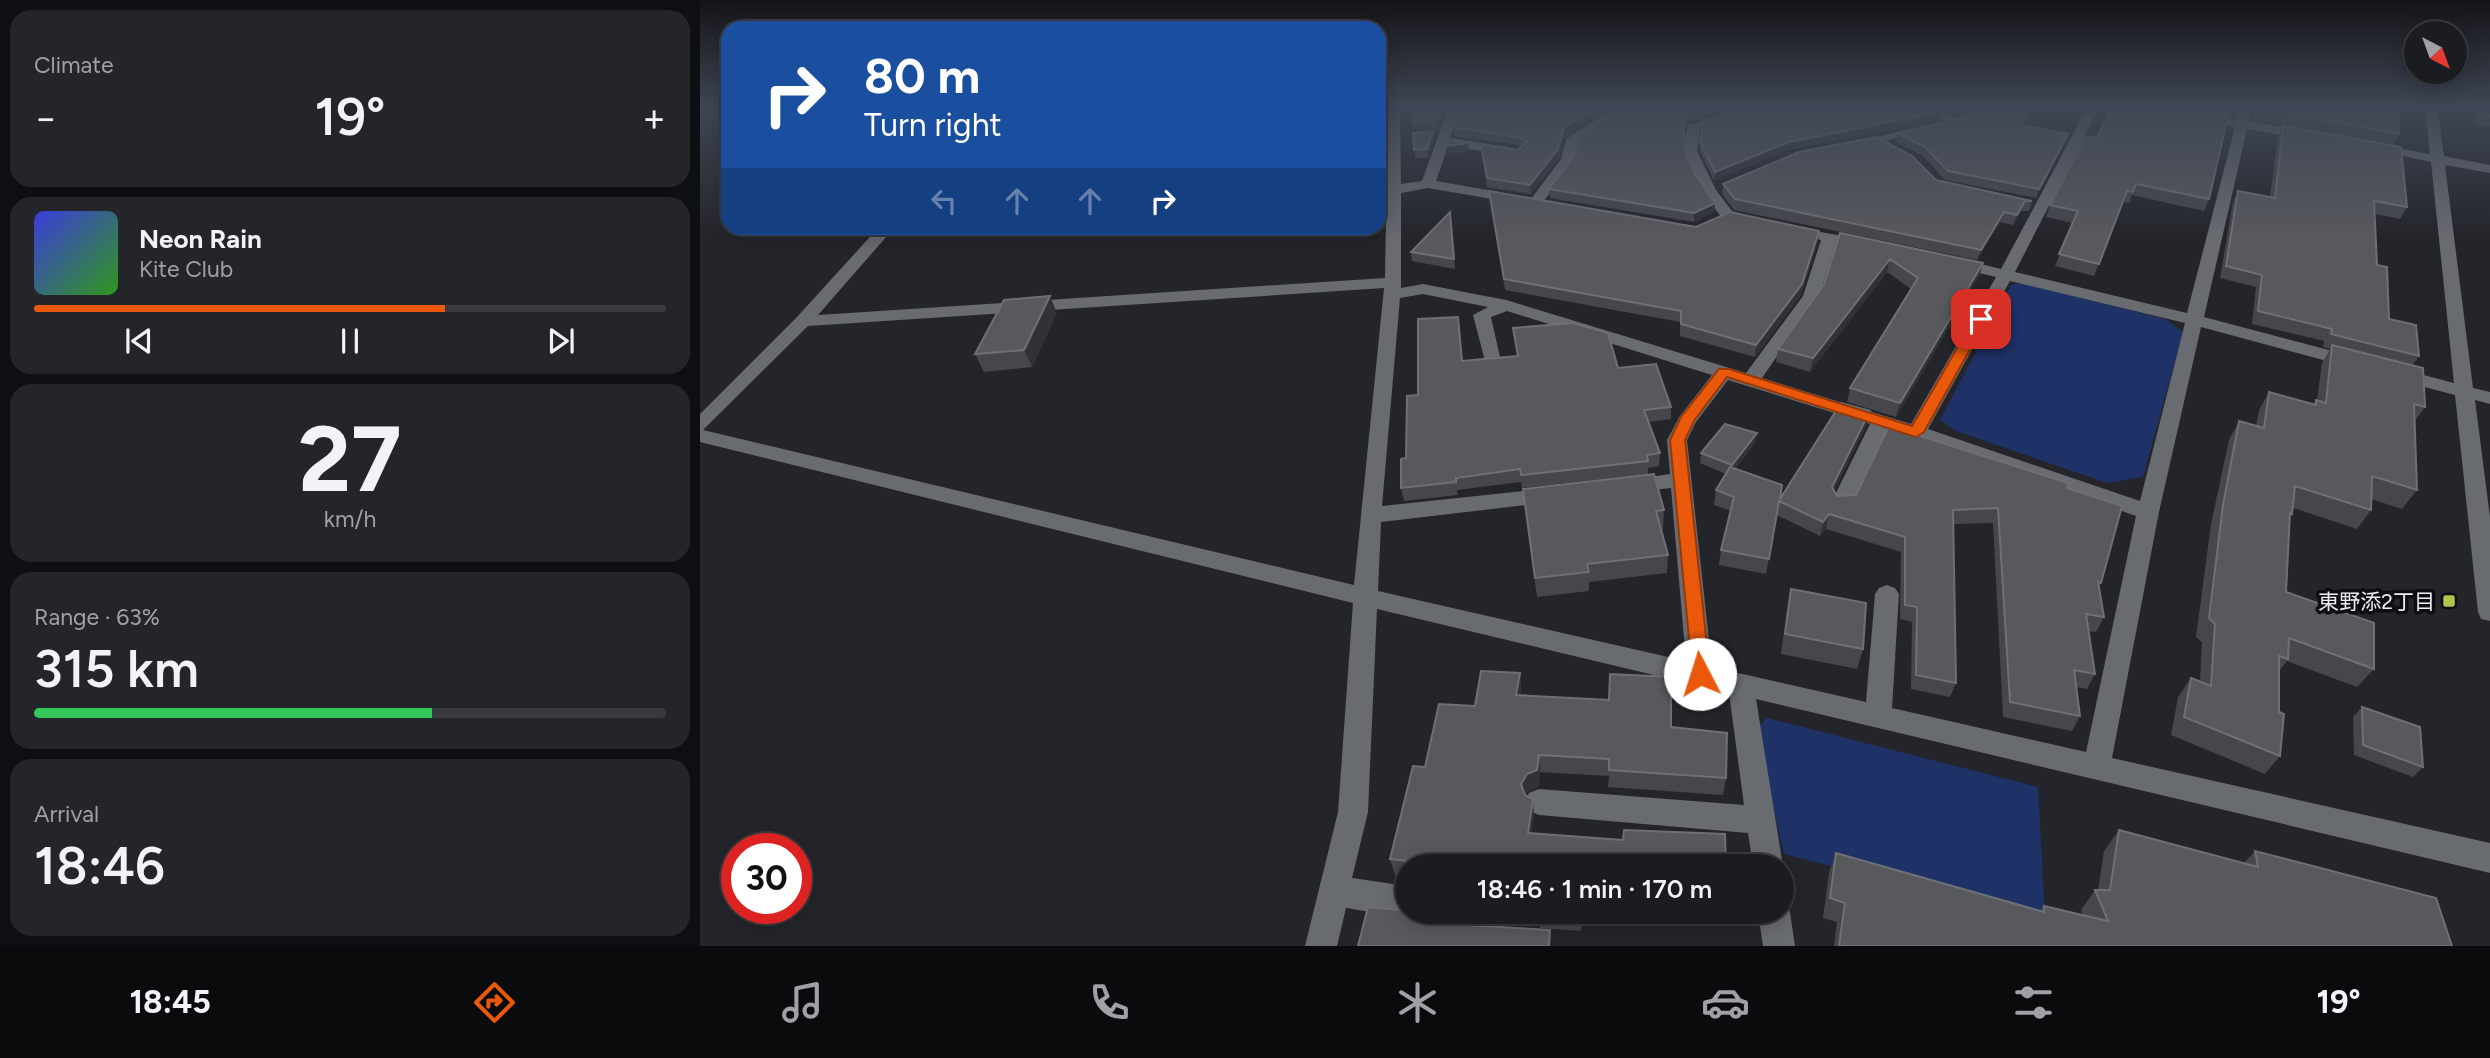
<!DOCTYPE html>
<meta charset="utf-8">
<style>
body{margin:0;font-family:Figtree,"Noto Sans JP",sans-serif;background:#232529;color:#f1f3f6;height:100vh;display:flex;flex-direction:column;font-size:26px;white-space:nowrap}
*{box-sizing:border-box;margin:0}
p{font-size:23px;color:#9fa1a5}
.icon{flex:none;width:38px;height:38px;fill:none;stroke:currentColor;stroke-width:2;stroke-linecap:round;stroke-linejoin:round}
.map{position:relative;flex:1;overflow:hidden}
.side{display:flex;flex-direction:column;gap:10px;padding:10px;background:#0e0f12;width:700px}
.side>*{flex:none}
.top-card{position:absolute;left:21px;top:21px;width:665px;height:214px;border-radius:21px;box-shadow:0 4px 18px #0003,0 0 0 2px #383a3e;background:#1a4fa0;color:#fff;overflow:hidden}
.needle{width:46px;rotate:139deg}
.buttons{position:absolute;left:1704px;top:21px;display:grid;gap:14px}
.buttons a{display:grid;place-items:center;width:63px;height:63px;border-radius:50%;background:#1a1c20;box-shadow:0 4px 18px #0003,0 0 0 2px #383a3e;font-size:35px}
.speed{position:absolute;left:21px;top:833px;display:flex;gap:14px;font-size:35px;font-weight:700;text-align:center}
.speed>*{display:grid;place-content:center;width:91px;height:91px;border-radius:50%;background:#1a1c20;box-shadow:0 4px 18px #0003,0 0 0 2px #383a3e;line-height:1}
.speed .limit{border:10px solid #d22;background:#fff;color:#111}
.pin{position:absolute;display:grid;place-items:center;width:60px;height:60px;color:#fff;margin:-30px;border-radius:14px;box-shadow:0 4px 10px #0006}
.me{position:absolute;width:77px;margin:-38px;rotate:355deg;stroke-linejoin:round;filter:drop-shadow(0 0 5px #0008)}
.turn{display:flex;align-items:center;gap:24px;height:147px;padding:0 28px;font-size:32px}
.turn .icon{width:91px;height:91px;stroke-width:2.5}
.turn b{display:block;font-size:49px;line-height:60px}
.lanes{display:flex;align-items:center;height:66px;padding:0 28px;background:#0003;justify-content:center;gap:35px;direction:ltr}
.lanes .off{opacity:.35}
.big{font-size:52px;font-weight:600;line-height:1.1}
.side .widget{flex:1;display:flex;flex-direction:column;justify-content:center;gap:10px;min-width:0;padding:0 24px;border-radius:21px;background:#232529}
.side .dial{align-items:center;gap:0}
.dial b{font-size:91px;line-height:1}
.song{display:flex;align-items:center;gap:21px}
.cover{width:84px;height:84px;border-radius:10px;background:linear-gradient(135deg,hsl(240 70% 55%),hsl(110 70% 35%))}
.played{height:7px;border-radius:4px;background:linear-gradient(90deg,#ea580c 65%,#383a3e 65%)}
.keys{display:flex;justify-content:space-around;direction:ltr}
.heat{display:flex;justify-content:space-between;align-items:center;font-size:38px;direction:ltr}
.charge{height:10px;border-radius:5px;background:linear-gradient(90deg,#34c759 63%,#383a3e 0)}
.trip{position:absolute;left:695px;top:854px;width:399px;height:70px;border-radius:35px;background:#1a1c20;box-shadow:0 4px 18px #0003,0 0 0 2px #383a3e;font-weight:600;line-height:70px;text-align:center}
.tab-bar{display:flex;height:112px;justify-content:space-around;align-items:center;background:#0a0b0d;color:#9fa1a5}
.tab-bar .icon{width:49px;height:49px}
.tab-bar .on{color:#ea580c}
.tab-bar b{font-size:32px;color:#f1f3f6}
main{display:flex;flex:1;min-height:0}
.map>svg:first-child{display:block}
</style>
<main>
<section class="side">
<div class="widget"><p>Climate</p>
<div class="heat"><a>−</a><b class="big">19°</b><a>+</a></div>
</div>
<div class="widget">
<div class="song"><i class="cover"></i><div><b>Neon Rain</b><p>Kite Club</p></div></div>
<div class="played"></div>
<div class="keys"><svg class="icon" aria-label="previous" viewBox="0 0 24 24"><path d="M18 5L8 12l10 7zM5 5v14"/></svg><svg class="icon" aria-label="pause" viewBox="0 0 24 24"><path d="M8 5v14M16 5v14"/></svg><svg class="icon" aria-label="next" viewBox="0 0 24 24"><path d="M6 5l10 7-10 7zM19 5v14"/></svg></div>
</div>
<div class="widget dial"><b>27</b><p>km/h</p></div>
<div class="widget"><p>Range · 63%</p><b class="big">315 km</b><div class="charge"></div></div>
<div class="widget"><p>Arrival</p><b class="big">18:46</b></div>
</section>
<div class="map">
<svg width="1790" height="946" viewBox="0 0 1790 946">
<rect width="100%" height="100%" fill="#23252a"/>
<!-- green -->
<path fill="#1f3267" d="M1324,283l141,36 18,13 -40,145 -36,6 -151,-52 -16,-11 71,-135z
M1067,718l271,69 7,133 -261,-66 -29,-124z"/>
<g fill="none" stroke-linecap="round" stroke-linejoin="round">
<!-- minor -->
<path fill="#686b70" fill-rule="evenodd" d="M688,106h12l1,78 21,-3 27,-75h12l-11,32 59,9 7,4 -7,4 -61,-9 -12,35 80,14 7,4 -7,4 -88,-15 -27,5v95l22,-4 83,16 240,73 57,-77 18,-56 -34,-8v-6l84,15v6l-35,-4 -17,53 -57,82 149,46 85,-147 -46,-11 -2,-3 8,-5 45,11 87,-163h12l-85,166 172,41 48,-186 -9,-2v-6h10l4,-13h12l-3,15 65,12v6l-5,1 -62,-11 -43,188 155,41 3,4 -9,6 -152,-41 -42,185 -47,246 378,85v30l-734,-174 27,167 -1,4v-4h-29l-5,-33 -209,-18 -10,-4 -4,-9 4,-9 10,-4 205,16 -15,-112 -352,-84 -9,203 -16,66 55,8v26h12l-12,6 -61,-10 -9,38h-32l33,-134 15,-209 -653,-161v-28l97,-97 81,-89h16l-76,87 567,-37zM1310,281l175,42 -45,178 -212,-72zM684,288l-30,297 -651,-155 105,-104zM723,294l65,13 -15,8 12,46h12l3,-4 -9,-40 16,-6 205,64 -32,41 -13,24 3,34 -49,7 -3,5 3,5 8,2 42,-5 15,173 -308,-70 3,-69 171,-20 8,-2 3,-5 -3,-5 -8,-2 -170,18 18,-208zM1028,380l142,44 -39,79 3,5h16l37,-78 249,86 -50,236 -194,-44 7,-114 -4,-6 -8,-3 -8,3 -4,6 -9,108 -154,-35 -25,-227 9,-18z
M1063,106h22l-85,21 -3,24 19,39 16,21 28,9 -7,4 -31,-6 -20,-27 -19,-40 5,-26z
M1208,106h18l42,16 -116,26 -7,-4 102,-23z
M1725,106h12l7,50 46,9v8l-45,-8 28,223 17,4v12l-15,-4 15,117v104l-9,-2 -3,-7 -23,-217 -65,-17 -2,-4 9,-6 57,15 -23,-221 -63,-14 7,-4 55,10z
M903,115l10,3 -36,26 -2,15 -35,47h-10l-2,-3 33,-44 5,-20z
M1082,899l8,13 5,34h-32l-5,-34h24z
M740,912c22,-1 47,-7 56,16l-5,11 -11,5 -35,-21z"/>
</g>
<!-- wall -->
<path fill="#45474b" d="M747,106l-9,22 -25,1 -1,-8z
M760,106h292l-65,15 -3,10 1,20 10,23 20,29 -1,9 -20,10 -144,-24 -1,-9 64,-74v-2l-10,-1 -38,25 -6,21 -28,36 -44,-7 -6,-42 36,5 4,-3 -3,-2 -64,-9 -1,-9z
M1233,106h102l-12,19 45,9 -3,9 -29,55 -91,-18 -22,-24 -27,-14 2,-9 65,-15z
M1412,106h127l-4,10 -45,-8 19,91 -5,12 -72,-16 -3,8 -7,-1 -28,74 -39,-10 18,-43 -27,-6 4,-12 47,-67z
M1554,106h143l2,28 -6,11 -141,-26z
M1773,106h17v21l-11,-1z
M1238,120l-151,30 -73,31 -14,-30 3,-30z
M1583,126l124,81 -7,12 -25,-5 2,51 12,54 30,37 -6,9 12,42 -11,15 3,68 -15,19 -31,-10v11l-14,19 -64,-21 -1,6 -2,4 -4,74 88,77 -17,18 -70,-26 -8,10 1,85 -15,18 -94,-39 7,-38 13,-19 9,4 2,-40 -6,-5 15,-113 18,-84 10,-19 17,5 3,-16 10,-18 44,12 4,-4 5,-37 8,-14 -7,-2 1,-6 -72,-17 4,-37 -36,-9 13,-76 5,-11 32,6 8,-61z
M733,131l1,9 -6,18h-13l-2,-25z
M1236,180l96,21 -3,10h-8l-8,14 -13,-3 -23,38 -243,-50 -12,-16 1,-10z
M789,191l207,36 122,15 -17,53 -46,62 -75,-21v-14l-175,-32z
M750,212l5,57 -43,-8 -1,-9z
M1140,233l143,30 -4,13 -83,141 -49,-15 3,-14 61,-99 -24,-17 -77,100 -34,-10 2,-13 46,-65z
M357,313l-25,54 -48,5 -9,-18z
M813,328l105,40 53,39v12l-22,3 11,31 -1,13 -11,2v6l-126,14 -1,-6 -64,8 1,5 -54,6 -3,-13 5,-30 12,-63 44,-34 55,-5z
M1170,411l-4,15 -32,65 3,5 230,-8 34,95 -2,5 5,29 -8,15 -8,-1 7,43 -8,15 -11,-2 4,29 -8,15 -69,-14 -10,-194 -40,1 3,159 -6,14 -39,-8 1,-67 -12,-3 1,-67 -75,-23 -6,7 -43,-21 -11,59 -47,-9 2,-15 10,-39 -17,-6 2,-15 10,-16 -26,-11 1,-10 54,-10 -20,26 45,30z
M823,489l141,21 -1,19h-2l7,26 -1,18 -78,9v9l-52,6 -12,-90z
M1091,589l72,60 -6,20 -76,-15 6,-44z
M820,673l1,17 -1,5 151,32 55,51 -3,17 -115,-8 1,-11 -69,-4 -2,15 -10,4 -3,4 9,21 -3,17 195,33h-319v11l-12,-2 -5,-16 35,-92 50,-61z
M1662,707l61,60 -10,10 -59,-22 -1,-38z
M1419,830l125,33 11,-12 197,95h-618l3,-24 -14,-4 6,-45 7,-20 204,58 4,-5 39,9 -2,-5 14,-20h3l6,-39z
M838,912h125l-1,13 -80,-7 -1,13 -41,-3z
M975,912h49l-1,4z"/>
<!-- shaded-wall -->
<path fill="#303237" d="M742,106h5l-9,22 -1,-9z
M900,106h3v6l-38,25 -6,21 -28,36 -1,-9 34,-57z
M1017,106h35l-65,15 -3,13v-8l4,-13z
M1332,106h3l-17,27 3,-8z
M1240,112l-2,8 -151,30 -73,31 1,-9 74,-30z
M733,131l1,9 -6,18 -1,-9z
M1368,134l-3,9 -29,55 3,-9z
M768,143l1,9 -21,2 -1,-8z
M1325,201l-4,10 -8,14 4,-10z
M1015,203l-1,9 -20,10v-9z
M1304,212l-4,10 -23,38 4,-10z
M1119,231l-1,11 -17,53 -46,62 1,-12z
M1190,259l-3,13 -77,100 3,-14z
M1283,263l-4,13 -83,141 4,-14z
M350,296l7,17 -25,54 -8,-17z
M1170,411l-4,15 -37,76 3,-15z
M1057,433l-2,10 -25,32 2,-10z
M1129,514l-3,15 -6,7 3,-14z
M820,673l1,17 -3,23 -2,-18z
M839,755l1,17 -2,15 -10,4 -5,10 -2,-17z
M833,799l1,17 -5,34 -1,-17z
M881,912h1v6l-1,13z
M732,913l4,19 -7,-9z"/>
<!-- building -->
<path fill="#57595d" stroke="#6e7074" stroke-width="2" d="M715,106h27l-5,13 -25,2z
M760,106h140l-36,22 -6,21 -28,36 -43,-7 -6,-33 36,5 10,-8 -9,-5 -65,-10z
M913,106h104l-29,7 -4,13 1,25 10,23 20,29 -21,10 -145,-24 28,-37 2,-15 34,-22z
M1057,106h167l16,6 -151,30 -74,30 -15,-30 3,-21z
M1256,106h76l-11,19 47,9 -29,55 -91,-18 -23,-24 -27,-14 73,-17 2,-3z
M1412,106h69l47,10 -19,83 -73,-15 -3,8 -6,-1 -28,73 -40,-10 19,-43 -28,-6 36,-69 11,2z
M1557,106h140l2,28 -142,-26z
M1781,106h9v11l-6,-1z
M1583,126l118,21 6,60 -33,-6 3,64 10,2 2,52 27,6 3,31 -88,-22 1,-5 -74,-18 4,-36 -36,-9 12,-75 37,7z
M733,131l-6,18 -13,1 -1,-17z
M1176,137l36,19 24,24 96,21h-7l-8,14 -13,-3 -23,38 -246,-51 -12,-15 76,-32z
M749,140l19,3 -21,3z
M789,191l207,36 34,-15 89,19 -17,53 -46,61 -75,-21v-13l-177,-32z
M750,212l4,47 -43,-7z
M1140,233l143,30 -83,140 -50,-15 68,-110 -28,-19 -77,99 -35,-9 46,-65z
M350,296l-26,54 -49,4 29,-54z
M758,317l4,44 56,-5 -5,-28 60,-5 35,10 10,35 38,-4 15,43 -27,3 16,43 -13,2 1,6 -127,14 -1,-6 -64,9v4l-55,6v-29l5,-1 1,-62 11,-1v-76z
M1632,345l91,23 2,39 -11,-3 3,86 -45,-14 -1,34 -76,-24 -3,28 -2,-1 -4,79 88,31v46l-85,-31 -1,21 -9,-3v56l5,2 -4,42 -96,-39 7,-39 20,8 4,-62 -6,-6 14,-113 16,-84 25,7 5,-36 47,13v-5l10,3z
M1141,403l29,8 -38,76 5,9 19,-1 33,-69 179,57 -1,5 55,18 -21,77 -3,-1 6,35 -18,-3 9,60 -21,-4 6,46 -70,-14 -12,-194 -45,2 3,173 -40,-8 1,-68 -12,-2v-68l-76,-23 -6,8 -44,-21 -10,58 -48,-9 13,-53 -18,-7 14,-23 52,18 -2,14z
M1025,424l32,9 -25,32 -31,-12z
M954,474l10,36 -8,1 12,44 -81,9 2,8 -54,6 -12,-89z
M1091,589l75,14 -3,46 -78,-15z
M781,671l39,2 -4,22 93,5 1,-26 61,3v50l56,6 -1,45 -117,-8v-11l-70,-4 -2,15 -10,4 -6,10 4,11 8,4 -5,34 95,7 1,-10 101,4 1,32h-268l-68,-7 23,-93 12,1 14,-63 36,2z
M1662,707l58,20 3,40 -60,-22z
M1419,830l139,37 -3,-16 181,47 16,48h-613l6,-43 -15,-5 6,-45 208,59v-6l64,15 -13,-31h15z
M668,907l64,6 -3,10 121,7 -1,16h-191z
M838,912h43v4z"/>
<!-- sky -->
<linearGradient id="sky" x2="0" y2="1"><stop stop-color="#131417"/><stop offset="0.45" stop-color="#3f4655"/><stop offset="1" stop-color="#3f4655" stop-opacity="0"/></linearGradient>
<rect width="1790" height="238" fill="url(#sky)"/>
<!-- route -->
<path fill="#ea580c" stroke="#983908" stroke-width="2" d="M1281,315l6,4 -63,113 -8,5 -189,-60 -33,44 -9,19 25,234 -3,6h-14l-23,-240 11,-23 38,-48h10l183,57 62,-107z"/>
<!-- markers -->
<rect fill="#b2c34b" stroke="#0e0e11" stroke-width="2.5" x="1742" y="594" width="14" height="14" rx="3.5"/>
<g text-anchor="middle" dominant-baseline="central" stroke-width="7" stroke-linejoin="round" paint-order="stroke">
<!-- poi labels -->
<g font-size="21" fill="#eceef1" stroke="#0e0e11" text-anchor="end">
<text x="1735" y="601">東野添2丁目</text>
</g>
</g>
</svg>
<div class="buttons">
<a><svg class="needle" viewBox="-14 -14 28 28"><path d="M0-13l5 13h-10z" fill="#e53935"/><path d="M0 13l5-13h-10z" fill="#9fa1a5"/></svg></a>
</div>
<div class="speed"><div class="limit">30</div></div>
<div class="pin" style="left:1281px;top:319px;background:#d93025"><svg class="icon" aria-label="arrive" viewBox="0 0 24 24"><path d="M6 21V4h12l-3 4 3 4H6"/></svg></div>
<svg class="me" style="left:1000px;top:674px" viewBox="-20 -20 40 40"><circle r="19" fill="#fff"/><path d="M0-13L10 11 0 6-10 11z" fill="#ea580c"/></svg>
<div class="trip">18:46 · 1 min · 170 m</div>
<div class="top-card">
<div class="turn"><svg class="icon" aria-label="right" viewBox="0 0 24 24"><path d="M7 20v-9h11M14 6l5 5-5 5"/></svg><div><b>80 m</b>Turn right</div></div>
<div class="lanes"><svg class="icon off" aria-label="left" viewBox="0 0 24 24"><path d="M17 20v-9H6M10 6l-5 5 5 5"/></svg><svg class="icon off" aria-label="ahead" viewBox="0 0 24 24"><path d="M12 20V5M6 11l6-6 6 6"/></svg><svg class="icon off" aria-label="ahead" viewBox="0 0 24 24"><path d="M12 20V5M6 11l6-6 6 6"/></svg><svg class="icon" aria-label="right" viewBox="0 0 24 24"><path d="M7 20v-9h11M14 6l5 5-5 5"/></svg></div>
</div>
</div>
</main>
<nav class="tab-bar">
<b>18:45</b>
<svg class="icon on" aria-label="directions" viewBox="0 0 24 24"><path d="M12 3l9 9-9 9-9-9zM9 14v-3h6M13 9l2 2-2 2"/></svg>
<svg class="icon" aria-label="music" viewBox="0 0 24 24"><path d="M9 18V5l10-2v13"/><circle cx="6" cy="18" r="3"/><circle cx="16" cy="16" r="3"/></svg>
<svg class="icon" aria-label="phone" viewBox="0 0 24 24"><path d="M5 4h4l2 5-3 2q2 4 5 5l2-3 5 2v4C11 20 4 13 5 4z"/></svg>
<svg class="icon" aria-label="climate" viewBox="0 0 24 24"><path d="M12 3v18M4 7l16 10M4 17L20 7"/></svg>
<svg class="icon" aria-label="car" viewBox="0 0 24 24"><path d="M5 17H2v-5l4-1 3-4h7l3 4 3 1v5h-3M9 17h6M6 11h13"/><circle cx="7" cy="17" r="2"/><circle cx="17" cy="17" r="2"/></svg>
<svg class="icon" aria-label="filters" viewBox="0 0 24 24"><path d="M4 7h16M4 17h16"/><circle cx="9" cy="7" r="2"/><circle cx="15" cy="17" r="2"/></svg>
<b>19°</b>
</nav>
